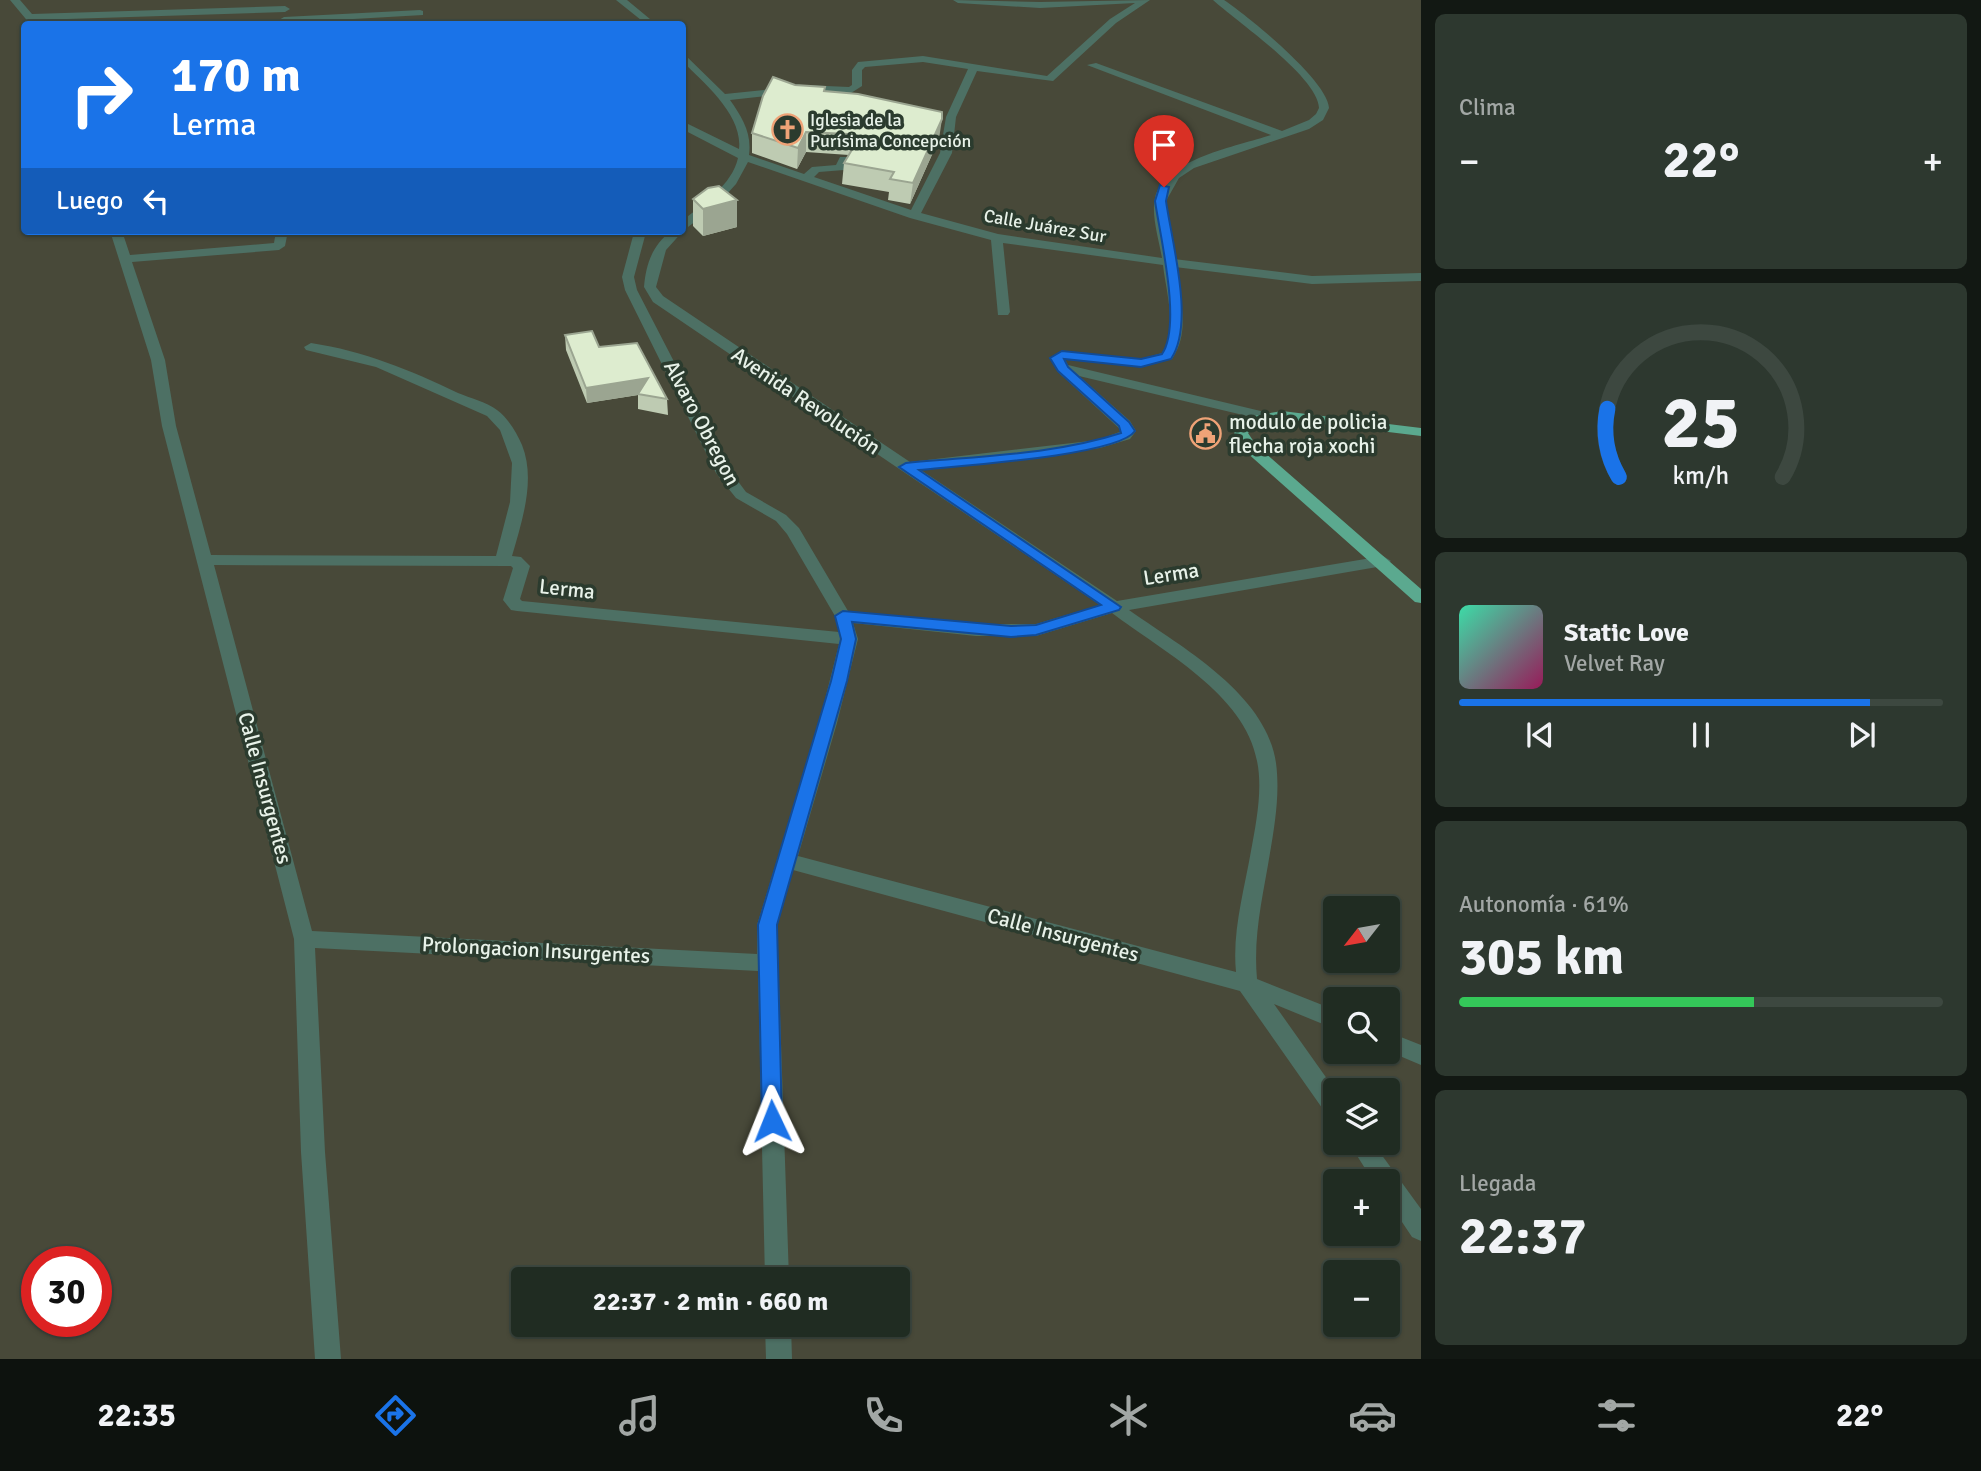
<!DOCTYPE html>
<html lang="es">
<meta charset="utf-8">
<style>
body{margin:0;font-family:Signika,sans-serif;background:#2d382f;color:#f1f3f6;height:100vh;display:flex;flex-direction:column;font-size:26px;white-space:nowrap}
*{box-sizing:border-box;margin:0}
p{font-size:23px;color:#a2a7a5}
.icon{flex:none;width:38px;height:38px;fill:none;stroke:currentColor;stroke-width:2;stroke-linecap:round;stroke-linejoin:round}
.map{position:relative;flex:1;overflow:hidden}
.side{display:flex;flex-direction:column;gap:14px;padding:14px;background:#121813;width:560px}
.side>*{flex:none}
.guide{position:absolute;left:21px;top:21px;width:665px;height:214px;border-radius:7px;box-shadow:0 2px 5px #0004,0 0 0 2px #3d4840;background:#1a73e8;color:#fff;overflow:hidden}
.needle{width:46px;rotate:239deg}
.tools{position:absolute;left:1323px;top:896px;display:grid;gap:14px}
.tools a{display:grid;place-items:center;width:77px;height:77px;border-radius:7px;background:#202c22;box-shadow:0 2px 5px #0004,0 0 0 2px #3d4840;font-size:35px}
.speed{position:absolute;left:21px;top:1246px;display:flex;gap:14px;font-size:35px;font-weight:700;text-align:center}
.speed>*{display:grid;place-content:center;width:91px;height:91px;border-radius:50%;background:#202c22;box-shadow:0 2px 5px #0004,0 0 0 2px #3d4840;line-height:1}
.speed .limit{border:10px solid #d22;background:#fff;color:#111}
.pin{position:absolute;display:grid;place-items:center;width:60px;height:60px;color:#fff;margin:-72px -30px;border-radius:50% 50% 50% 0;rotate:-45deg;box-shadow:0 0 7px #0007}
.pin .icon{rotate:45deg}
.me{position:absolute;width:77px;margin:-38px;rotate:358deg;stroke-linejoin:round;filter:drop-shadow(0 0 5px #0008)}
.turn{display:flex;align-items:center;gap:24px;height:147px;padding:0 35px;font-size:32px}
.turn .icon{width:91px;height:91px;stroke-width:2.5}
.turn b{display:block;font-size:49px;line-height:60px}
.then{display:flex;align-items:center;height:66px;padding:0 35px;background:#0003;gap:14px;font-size:26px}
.big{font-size:52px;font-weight:700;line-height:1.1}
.side .card{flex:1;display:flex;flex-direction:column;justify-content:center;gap:10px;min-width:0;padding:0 24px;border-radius:10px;background:#2d382f}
.side .dial{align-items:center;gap:0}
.dial svg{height:182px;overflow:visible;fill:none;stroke:#3d4840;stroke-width:7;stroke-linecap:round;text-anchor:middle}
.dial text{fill:#f1f3f6;stroke:none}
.song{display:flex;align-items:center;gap:21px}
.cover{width:84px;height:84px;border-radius:10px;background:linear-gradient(135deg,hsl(160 70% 55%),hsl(330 70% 35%))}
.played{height:7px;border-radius:4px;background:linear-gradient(90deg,#1a73e8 85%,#3d4840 85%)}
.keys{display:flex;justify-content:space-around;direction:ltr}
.heat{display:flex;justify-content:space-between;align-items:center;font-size:38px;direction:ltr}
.charge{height:10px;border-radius:5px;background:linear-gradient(90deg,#34c759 61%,#3d4840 0)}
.trip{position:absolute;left:511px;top:1267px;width:399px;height:70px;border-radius:7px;background:#202c22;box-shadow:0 2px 5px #0004,0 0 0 2px #3d4840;font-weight:700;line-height:70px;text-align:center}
.tab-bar{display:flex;height:112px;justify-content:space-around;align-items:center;background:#0d120e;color:#a2a7a5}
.tab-bar .icon{width:49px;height:49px}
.tab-bar .selected{color:#1a73e8}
.tab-bar b{font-size:32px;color:#f1f3f6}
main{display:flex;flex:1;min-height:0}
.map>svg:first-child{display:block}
</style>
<main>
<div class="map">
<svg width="1421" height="1359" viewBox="0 0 1421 1359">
<rect width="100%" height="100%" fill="#2b3b2e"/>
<!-- green -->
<path fill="#484939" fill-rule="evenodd" d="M0,0h1421v1359h-1421zM24,24h658v207h-658zM1335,908h53v53h-53zM1335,999h53v53h-53zM1335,1090h53v53h-53zM1335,1181h53v53h-53zM37,1262h59v59h-59zM1335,1272h53v53h-53zM523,1279h375v46h-375z"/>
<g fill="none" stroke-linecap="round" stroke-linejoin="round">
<!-- minor -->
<path fill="#4d7064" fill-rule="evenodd" d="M10,0h10l12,14 253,-8 5,3 -5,3 -249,8 3,4h-9z
M616,0h11l29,24h-10z
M953,0l87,2 110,-2 -34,23 -63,58 -76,-10 -21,46 -4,36 -31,60 77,21 164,24c-3,-18 -11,-43 -7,-60 9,-39 83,-52 116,-63l-184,-70 9,-2 186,68 27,-11 7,-6 3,-6c-1,-31 -83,-87 -106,-108h11c24,16 104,81 105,108l-6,12 -14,9 -115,39 -15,10 -13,23 8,58 138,17 109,-3v8l-109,3 -137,-17c5,31 16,64 -3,92l-31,8 -76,-8 3,6 201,48v6l-5,1 -185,-44 51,45 6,10 -6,8 -30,9 -179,22 196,131 266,-45 8,5 -8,5 -254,44c52,37 137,83 147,153 4,29 -1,61 -6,90 -7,43 -17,82 -13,126l78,31v19l-61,-25 61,86v28l-8,-3 -87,-124 -447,-121 -16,55 12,354h-24l-7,-308 -443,-23 10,204 16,207h-26l-14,-207 -7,-213 -132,-513 -11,-66 -41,-129h12l8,24 144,-12 2,-12h12l-3,15 -6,4 -147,12 33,98 11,66 35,129 285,1 14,-54 2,-39 -12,-33 -13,-14 -111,-49 -70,-17 -2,-3 7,-4c53,8 99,27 147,50 12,5 29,9 39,17 11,8 20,23 25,35 14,35 0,76 -10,111l9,1 9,9 -10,33 2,2 317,31 -4,-16 -48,-82 -11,-13 -40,-23 -20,-25 -91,-183 -3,-13 11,-41 6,-4 6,4 -11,41 3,13 94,182 15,20 40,23 13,13 49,83 128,13h60l64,-19 -447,-303 -9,-15c2,-23 8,-41 27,-56h11v-10c21,-17 50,-36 56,-63l-56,-29v-8l57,28c4,-34 -35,-66 -57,-88v-9l43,42 39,-4 16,-6 69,3 3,-2v-15l6,-8 65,-6 124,20 63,-57 25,-16 -95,5 -82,-5zM923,62l45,7 -22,48 -6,36 -29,57 -97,-33 5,-5 25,-2 6,-11 -2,-2h-8l-4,8 -24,2 -8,7 -55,-19c3,-22 -7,-38 -19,-55l36,-4 15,-6 70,3 11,-7v-16l3,-3zM748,162l162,56 81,22 7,75h10l2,-3 -7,-69 160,22c3,27 15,64 -1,88l-21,6 -79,-8 -12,7 8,14 64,59 -24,9 -188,22 -247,-166 -7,-9 10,-37 18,-20 32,-24 20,-22zM214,565l297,1 2,2 -10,32 8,10 6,1 322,33 -20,79 -62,202v29l-445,-23zM1112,613c50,38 133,81 145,148 6,28 -1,63 -6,90 -7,40 -19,81 -15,121l-438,-116 39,-133 21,-84 -5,-16 123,13h60z
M420,10l3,1v4l-139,8 -5,-3 5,-3z
M1388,1032l33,13v20l-33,-14z
M1349,1143h24l48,66v32l-9,-4 -24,-36v-20h-15z
M765,1325h26l1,34h-26z"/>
<!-- major -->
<path fill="#5ba98f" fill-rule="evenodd" d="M1282,411l139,17v8l-139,-17 -25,5 -9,9 8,12 165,144v14l-6,-1 -170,-151 -11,-18 13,-16z"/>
</g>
<!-- wall -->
<path fill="#becbb2" d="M795,85l30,2v4l114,48 -29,65 -22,-4 1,-8 -47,-8 2,-21 5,-8 -43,-3 -9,17 -45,-16v-20z
M693,199l44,1v27l-34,9 -10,-10z
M565,335l34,12 68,52 1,16 -30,-6v-14l-51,8 -21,-53z"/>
<!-- shaded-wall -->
<path fill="#9ba591" d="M942,119l-3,20 -29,65 3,-21z
M806,132v20l-9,17 1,-21z
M737,200v27l-34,9v-27z
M648,378l-10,17 -51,8 -1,-15z"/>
<!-- building -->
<path fill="#ddeccf" stroke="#9ba591" stroke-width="2" d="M773,77l22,8 30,2 -1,4 34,3 84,18v7l-29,64 -23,-4 4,-7 -50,-9 15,-25 -10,-4 -43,-2 -8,16 -46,-15 11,-37z
M719,186l18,14 -34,9 -10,-10 15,-11z
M592,331l7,16 38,-4 30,56 -29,-5 10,-16 -62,10 -21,-53z"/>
<!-- route -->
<path fill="#1a73e8" stroke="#114b97" stroke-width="2" d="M1160,185l9,2 -3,14c6,42 29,123 5,158l-30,8 -77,-8 4,8 61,55 6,9c-17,25 -179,35 -216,39l202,137 -2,3 -83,25 -25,2 -159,-15 4,17 -9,42 -70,244 5,196 -3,7 -7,3 -7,-3 -3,-7 -4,-196 73,-244 10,-42 -6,-23 8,-5 168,15 25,-1 65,-20 -202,-138 7,-4c71,-7 147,-8 215,-30l-2,-7 -61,-55 -8,-13 12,-7 79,8 21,-5c20,-29 -2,-118 -7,-153z"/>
<!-- icons -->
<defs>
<symbol id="church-ring" viewBox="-11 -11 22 22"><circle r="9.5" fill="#2b3b2e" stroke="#efa377" stroke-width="1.5"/><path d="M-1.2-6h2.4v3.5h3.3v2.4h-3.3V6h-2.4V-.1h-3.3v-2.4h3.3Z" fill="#efa377"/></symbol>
<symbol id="civic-ring" viewBox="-11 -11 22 22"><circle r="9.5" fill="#2b3b2e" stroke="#efa377" stroke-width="1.5"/><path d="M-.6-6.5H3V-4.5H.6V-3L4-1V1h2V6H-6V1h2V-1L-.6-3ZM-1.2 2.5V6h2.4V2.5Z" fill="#efa377"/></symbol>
</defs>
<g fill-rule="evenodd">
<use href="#church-ring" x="770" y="112" width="35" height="35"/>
<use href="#civic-ring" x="1188" y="416" width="35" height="35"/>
</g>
<g text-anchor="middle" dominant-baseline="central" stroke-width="7" stroke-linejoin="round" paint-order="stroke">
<!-- far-poi labels -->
<g font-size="18" fill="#e8f2e9" stroke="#2b3b2e" text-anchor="start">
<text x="810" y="120">Iglesia de la<tspan x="810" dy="21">Purísima Concepción</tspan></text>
</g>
<!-- far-street labels -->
<g font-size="18" fill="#e8f2e9" stroke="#2b3b2e">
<text transform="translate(1045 226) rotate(10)">Calle Juárez Sur</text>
</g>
<!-- street labels -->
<g font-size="21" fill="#e8f2e9" stroke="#2b3b2e">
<text transform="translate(806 401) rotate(34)">Avenida Revolución</text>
<text transform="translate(702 423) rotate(62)">Alvaro Obregon</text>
<text transform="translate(1171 574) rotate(-9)">Lerma</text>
<text transform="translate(567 589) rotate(6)">Lerma</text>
<text transform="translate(265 788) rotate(75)">Calle Insurgentes</text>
<text transform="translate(1063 935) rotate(15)">Calle Insurgentes</text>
<text transform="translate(536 950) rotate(3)">Prolongacion Insurgentes</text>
</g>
<!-- poi labels -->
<g font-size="21" fill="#e8f2e9" stroke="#2b3b2e" text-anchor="start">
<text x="1229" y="422">modulo de policia<tspan x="1229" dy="24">flecha roja xochi</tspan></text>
</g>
</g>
</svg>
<div class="tools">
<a><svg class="needle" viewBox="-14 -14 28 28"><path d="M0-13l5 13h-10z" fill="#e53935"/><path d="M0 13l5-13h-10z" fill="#a2a7a5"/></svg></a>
<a><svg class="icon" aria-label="search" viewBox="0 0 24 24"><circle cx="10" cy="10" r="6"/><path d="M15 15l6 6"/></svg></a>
<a><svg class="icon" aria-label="layers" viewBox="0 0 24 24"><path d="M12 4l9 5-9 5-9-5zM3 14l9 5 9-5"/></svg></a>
<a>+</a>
<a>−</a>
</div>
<div class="speed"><div class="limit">30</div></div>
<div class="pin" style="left:1164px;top:187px;background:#d93025"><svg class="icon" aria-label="arrive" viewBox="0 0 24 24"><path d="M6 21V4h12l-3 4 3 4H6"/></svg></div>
<svg class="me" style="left:772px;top:1121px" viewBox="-20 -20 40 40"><path d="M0-17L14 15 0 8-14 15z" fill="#1a73e8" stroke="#fff" stroke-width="4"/></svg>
<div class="trip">22:37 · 2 min · 660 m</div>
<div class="guide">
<div class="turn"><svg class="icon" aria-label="right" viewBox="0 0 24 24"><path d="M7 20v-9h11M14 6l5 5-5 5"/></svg><div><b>170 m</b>Lerma</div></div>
<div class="then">Luego<svg class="icon" aria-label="left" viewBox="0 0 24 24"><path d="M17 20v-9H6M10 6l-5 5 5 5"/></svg></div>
</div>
</div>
<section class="side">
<div class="card"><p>Clima</p>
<div class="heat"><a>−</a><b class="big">22°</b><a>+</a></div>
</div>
<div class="card dial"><svg viewBox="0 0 100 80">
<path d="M14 69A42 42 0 1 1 86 69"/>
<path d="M14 69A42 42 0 0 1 9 39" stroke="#1a73e8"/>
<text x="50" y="56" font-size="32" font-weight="700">25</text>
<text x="50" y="72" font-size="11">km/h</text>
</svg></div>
<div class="card">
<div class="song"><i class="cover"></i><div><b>Static Love</b><p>Velvet Ray</p></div></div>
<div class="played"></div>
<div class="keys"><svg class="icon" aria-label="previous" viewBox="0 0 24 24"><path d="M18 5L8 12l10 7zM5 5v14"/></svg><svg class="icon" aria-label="pause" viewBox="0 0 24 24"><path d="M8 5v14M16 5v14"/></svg><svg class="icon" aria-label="next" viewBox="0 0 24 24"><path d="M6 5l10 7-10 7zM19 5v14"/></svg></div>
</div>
<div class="card"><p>Autonomía · 61%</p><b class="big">305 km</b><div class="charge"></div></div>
<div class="card"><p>Llegada</p><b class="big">22:37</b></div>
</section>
</main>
<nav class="tab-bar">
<b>22:35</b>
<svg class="icon selected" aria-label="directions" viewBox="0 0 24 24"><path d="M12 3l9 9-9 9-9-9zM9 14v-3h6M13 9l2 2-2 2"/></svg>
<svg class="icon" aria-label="music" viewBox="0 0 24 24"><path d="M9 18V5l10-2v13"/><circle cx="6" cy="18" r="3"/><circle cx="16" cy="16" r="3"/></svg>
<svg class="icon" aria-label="phone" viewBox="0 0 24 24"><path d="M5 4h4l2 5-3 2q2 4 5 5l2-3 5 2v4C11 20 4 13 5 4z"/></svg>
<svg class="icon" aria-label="climate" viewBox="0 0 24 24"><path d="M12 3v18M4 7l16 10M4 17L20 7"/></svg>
<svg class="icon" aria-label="car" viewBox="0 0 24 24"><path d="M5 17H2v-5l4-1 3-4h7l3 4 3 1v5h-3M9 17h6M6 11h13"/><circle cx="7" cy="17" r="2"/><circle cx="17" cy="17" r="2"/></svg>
<svg class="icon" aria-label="filters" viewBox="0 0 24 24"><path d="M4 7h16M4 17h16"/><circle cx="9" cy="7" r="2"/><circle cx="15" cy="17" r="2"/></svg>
<b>22°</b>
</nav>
